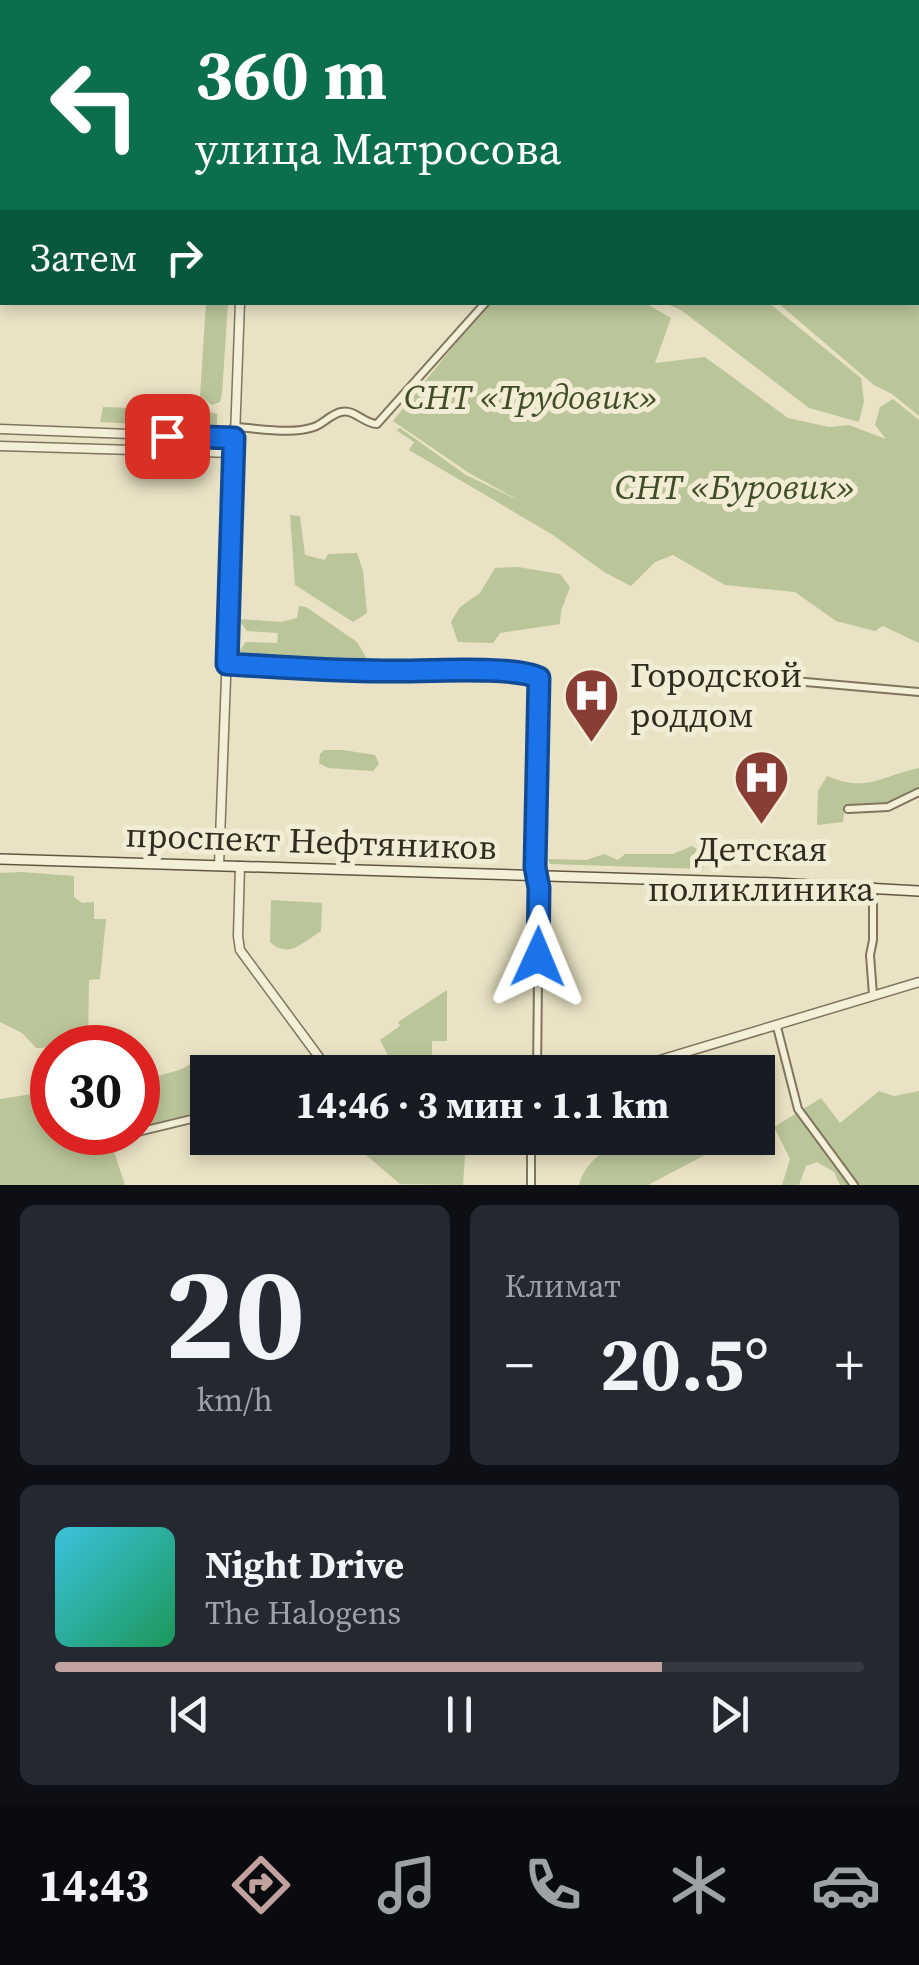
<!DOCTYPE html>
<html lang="ru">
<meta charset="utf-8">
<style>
body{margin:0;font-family:"Source Serif 4",serif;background:#242831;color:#f1f3f6;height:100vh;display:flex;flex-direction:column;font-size:38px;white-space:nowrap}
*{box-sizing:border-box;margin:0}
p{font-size:32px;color:#9ea1a6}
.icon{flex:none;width:55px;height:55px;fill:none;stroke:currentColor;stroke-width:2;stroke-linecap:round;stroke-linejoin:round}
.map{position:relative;height:1185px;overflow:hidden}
.sheet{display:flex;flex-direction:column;gap:20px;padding:20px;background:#0d0f14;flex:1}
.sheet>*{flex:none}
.banner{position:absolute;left:0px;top:0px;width:920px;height:305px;box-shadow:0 5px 15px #0003;background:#0b6e4f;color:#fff;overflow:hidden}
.speed{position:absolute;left:30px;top:1025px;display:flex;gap:20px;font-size:50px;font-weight:700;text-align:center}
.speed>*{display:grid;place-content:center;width:130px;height:130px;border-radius:50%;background:#171b24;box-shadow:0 5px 15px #0003;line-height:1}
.speed .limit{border:15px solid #d22;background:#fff;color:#111}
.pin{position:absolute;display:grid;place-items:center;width:85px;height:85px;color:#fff;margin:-42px;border-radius:20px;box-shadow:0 5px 15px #0006}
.me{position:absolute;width:110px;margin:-55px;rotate:1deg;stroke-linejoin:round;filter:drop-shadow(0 0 8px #0008)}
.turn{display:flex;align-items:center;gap:35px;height:210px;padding:0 30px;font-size:45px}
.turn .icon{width:130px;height:130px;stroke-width:2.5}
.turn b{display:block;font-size:70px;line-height:85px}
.then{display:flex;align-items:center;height:95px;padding:0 30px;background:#0003;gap:20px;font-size:38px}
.big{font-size:75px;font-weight:700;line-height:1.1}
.sheet .widget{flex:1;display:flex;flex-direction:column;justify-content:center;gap:15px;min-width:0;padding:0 35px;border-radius:15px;background:#242831}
.sheet .dial{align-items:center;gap:0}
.dial b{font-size:130px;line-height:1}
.song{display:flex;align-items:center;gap:30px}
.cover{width:120px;height:120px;border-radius:15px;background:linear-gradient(135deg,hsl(190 70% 55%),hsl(150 70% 35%))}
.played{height:10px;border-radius:5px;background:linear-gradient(90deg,#c2a29f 75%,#363941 75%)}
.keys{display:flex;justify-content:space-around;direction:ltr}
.heat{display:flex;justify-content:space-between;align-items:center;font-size:55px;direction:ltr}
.sheet .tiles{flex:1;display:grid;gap:20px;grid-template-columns:1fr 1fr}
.widget:last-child{grid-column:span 2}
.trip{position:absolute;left:190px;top:1055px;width:585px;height:100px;border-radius:0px;background:#171b24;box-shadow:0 5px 15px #0003;font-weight:700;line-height:100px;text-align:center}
.tab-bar{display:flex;height:160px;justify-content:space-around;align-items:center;background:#090b0e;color:#9ea1a6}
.tab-bar .icon{width:70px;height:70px}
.tab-bar .current{color:#c2a29f}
.tab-bar b{font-size:45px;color:#f1f3f6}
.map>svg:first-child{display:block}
</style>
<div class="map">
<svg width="919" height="1185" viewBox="0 0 919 1185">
<rect width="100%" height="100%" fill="#e9e2c4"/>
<!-- green -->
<path fill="#bbc59a" d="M918,197l1,1v218l-27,-22 -18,-9 -96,-82 140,-1z
M489,302l156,1 26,15 -16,45 50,-6 83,61 41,9 20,-2 37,14 -11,-14 5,-18 13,-8 26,21v223l-36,-17 -8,5 -39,-10 -41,-29 -70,-7 -52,-30 -18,7 -24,24 -27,-14 -51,-37 -144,-85 5,-8 -18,-12 4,-2 66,47 56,27 -53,-29 -76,-52z
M206,303h22l-6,91 -2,8 -8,3 -12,-9z
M665,303h104l92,75 3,23 -5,21 -50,-14 -128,-98z
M103,407l97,3 17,4v14l-117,-6z
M290,515l10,1 5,39 20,5 3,-6 29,-1 6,18 4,42 -14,9 -58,-37z
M518,567l42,7 10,13 -9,24 -1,13 -60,9 -7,10 -35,-1 -7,-20 9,-15 20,-14 15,-25z
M299,606l7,1 51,35 15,25 -131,-5 -5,-7 10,-13 31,1 1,-10 -31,-2 -9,-12 43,3 16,-4z
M324,750h19l32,5 4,9 -6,7 -45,-3 -9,-5 1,-9z
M919,768v19l-28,16 -46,3 -2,16 -26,3 1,-34 9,-15c40,17 54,0 92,-8z
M692,846l12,7 2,10 -4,6 -152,-5 -2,-5 39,1 17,-6 14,6 7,-6h48z
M22,872l52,4v21l8,6 12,-1v17h12l-6,60 -11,1 -1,67 -52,1 -14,-15 -22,-11v-149z
M271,900l51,3 -1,28c-19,12 -32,28 -51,11z
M447,990v51h-15v17h-17v8l-22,-1 -13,-25 20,-14 -2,-4z
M226,1056h65l18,16h-101l-1,39 -69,18v-47l44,-13 19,-11 9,14z
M52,1091v41l56,1 17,52h-125v-86z
M879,1091l15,5 25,-5v94h-79l-6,-13 -17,-10 -11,4 -7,19h-17l8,-26 -16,-32 47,-29 19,25z
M346,1138h163v3l-43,-2 -3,46 -63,-1z
M627,1138h98l-3,8 -74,39h-69c6,-24 27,-36 48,-47z"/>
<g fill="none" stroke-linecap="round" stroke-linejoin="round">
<!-- river -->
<path stroke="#a6bcb9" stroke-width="9" d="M918,149l1,3"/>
<defs>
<path id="minor" d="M146,0l2,2
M369,0l2,2
M860,0l4,2
M198,2l3,-2
M269,2l3,-2
M341,2l3,-2
M918,28l1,-2
M918,38l1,1
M234,427c24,1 57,8 80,0 9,-3 17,-13 27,-15 14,-3 23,12 36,12l109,-122
M227,664c52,3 105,7 157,7 30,1 133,-6 155,7l-4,189 4,20 -2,185
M788,683l6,-2 125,11
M848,809l40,-2 31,-15
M873,887v53l-3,15 3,40
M777,1027l21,82 56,76
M309,1072l14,-8
M138,1132l70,-17
M116,1137l19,-5
M531,1185v-47"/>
<path id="tertiary" d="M52,0l2,2
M548,0l2,2
M490,2l3,-2
M918,189l1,1
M0,429l234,9
M0,446l233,7
M219,866l21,-564
M240,866l-2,70 2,14 90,122
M620,1072l299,-90"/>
<path id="secondary" d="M41,2l3,-2
M69,2l3,-2
M0,38l2,3
M0,57l2,-2
M0,859l775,24 144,8"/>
</defs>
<!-- minor casing -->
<use href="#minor" stroke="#81755d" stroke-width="10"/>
<!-- tertiary casing -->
<use href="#tertiary" stroke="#81755d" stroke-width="11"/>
<!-- secondary casing -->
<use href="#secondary" stroke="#635640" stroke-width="12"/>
<!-- minor -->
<use href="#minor" stroke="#f4efd7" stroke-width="6"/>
<!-- tertiary -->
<use href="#tertiary" stroke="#f4efd7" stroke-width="8"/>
<!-- secondary -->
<use href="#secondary" stroke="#f4efd7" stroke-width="9"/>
</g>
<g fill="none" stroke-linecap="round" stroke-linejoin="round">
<defs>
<path id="route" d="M167,436l67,2 -7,226c52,3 105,7 157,7 31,1 132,-6 155,7l-4,189 4,21 -1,69"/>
</defs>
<!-- route casing -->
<use href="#route" stroke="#114b97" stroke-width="25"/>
<!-- route -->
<use href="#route" stroke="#1a73e8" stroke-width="18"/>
</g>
<!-- icons -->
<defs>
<symbol id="hospital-pin" viewBox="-11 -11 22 30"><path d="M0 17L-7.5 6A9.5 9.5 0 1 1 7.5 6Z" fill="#893e34" stroke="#f1ecd3"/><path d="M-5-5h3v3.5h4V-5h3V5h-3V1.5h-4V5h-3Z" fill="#fff"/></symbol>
</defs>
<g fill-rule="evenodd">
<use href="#hospital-pin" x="560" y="664" width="63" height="86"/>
<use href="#hospital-pin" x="730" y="746" width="63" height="86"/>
</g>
<g text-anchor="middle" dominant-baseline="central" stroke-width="10" stroke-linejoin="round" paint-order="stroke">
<!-- park labels -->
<g font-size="35" font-style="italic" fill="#3f4d28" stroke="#f1ecd3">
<text x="531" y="397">СНТ «Трудовик»</text>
<text x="735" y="487">СНТ «Буровик»</text>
</g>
<!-- poi labels -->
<g font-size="35" fill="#332b1f" stroke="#f1ecd3" text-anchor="start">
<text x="630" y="675">Городской<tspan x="630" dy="40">роддом</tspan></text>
<text x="761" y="849" text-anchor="middle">Детская<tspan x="761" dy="40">поликлиника</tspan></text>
</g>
<!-- street labels -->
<g font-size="35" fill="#332b1f" stroke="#f1ecd3">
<text transform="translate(311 841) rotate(2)">проспект Нефтяников</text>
</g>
</g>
</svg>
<div class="speed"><div class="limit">30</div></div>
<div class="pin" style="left:167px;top:436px;background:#d93025"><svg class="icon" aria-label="arrive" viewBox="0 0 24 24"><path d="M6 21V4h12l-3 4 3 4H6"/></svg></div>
<svg class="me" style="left:538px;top:957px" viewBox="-20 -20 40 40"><path d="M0-17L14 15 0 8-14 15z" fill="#1a73e8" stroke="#fff" stroke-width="4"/></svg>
<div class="trip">14:46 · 3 мин · 1.1 km</div>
<div class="banner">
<div class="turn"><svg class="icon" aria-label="left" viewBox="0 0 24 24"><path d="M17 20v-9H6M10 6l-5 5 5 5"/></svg><div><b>360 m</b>улица Матросова</div></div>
<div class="then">Затем<svg class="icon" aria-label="right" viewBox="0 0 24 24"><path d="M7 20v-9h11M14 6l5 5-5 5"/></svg></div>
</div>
</div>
<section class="sheet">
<div class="tiles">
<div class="widget dial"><b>20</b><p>km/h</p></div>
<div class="widget"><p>Климат</p>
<div class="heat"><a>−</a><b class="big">20.5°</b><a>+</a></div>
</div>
<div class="widget">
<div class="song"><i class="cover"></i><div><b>Night Drive</b><p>The Halogens</p></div></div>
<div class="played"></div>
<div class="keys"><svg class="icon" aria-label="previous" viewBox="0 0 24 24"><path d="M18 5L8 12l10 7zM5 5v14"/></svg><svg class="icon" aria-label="pause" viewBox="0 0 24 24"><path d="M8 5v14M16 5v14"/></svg><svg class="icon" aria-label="next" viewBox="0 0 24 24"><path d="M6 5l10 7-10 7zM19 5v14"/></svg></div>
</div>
</div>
</section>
<nav class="tab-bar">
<b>14:43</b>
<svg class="icon current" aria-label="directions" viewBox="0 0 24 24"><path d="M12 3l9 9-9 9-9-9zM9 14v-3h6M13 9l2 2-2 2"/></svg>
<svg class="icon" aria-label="music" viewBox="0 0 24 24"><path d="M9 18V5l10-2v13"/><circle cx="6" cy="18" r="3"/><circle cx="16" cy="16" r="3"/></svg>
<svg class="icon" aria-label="phone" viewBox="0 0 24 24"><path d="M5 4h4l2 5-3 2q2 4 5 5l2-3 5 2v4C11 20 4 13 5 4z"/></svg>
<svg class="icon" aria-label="climate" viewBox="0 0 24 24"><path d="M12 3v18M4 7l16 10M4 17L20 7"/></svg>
<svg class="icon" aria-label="car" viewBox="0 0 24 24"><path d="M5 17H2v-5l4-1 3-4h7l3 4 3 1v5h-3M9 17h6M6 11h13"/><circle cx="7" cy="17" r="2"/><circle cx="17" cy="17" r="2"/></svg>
</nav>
